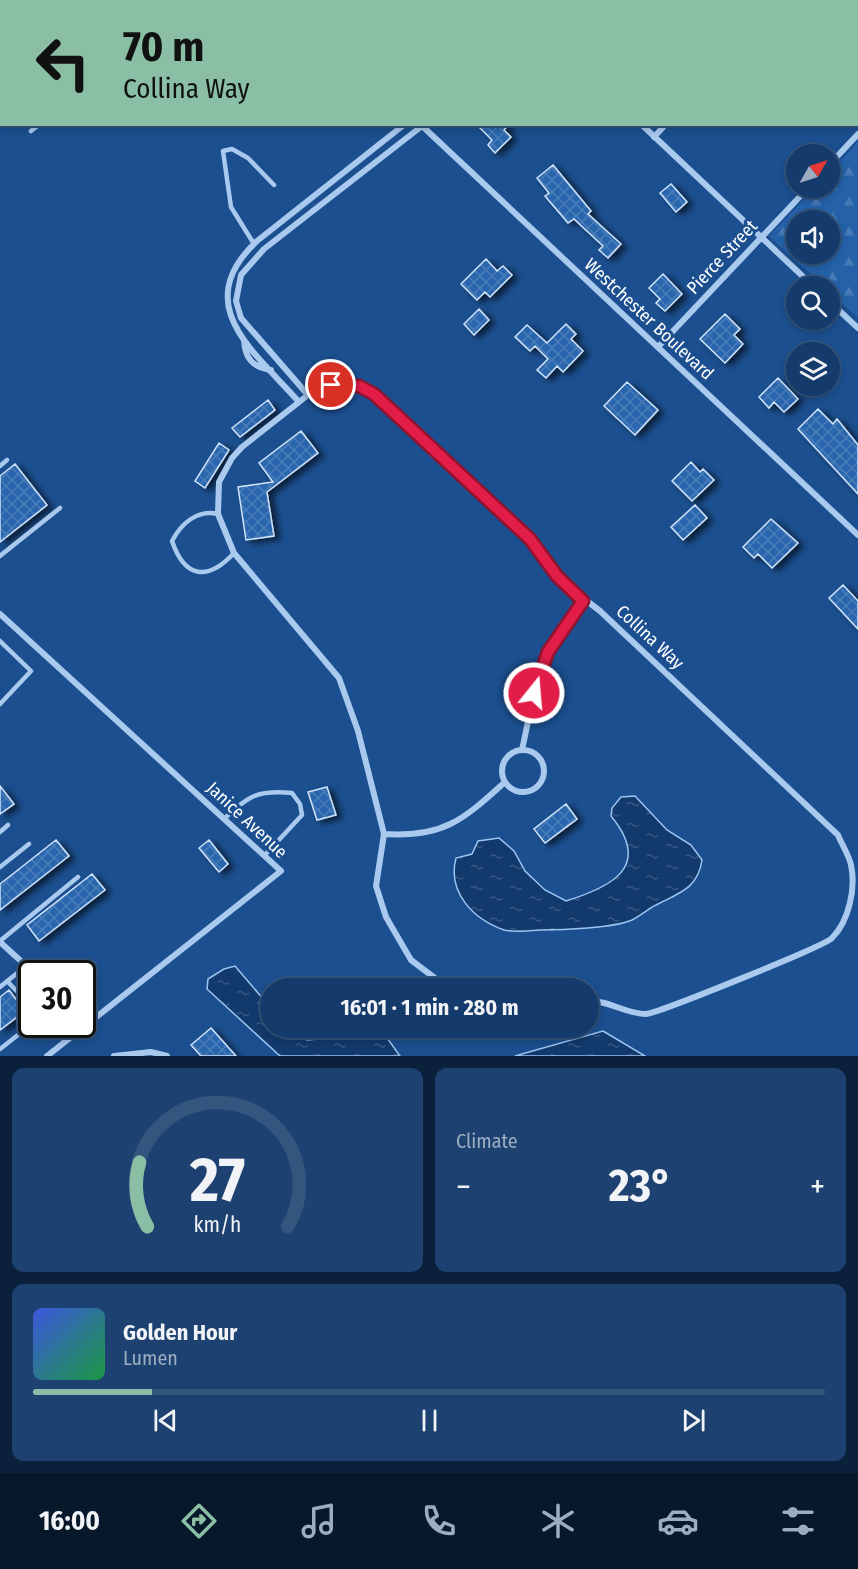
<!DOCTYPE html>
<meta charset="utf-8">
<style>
body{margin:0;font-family:"Fira Sans Condensed",sans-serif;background:#1d4271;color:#f1f3f6;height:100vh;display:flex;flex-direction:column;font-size:22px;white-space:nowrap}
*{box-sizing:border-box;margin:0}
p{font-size:20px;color:#9dadc1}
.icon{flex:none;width:33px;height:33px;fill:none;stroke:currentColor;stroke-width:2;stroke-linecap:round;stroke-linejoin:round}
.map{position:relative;height:1056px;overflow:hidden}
.panel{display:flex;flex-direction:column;gap:12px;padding:12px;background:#0b203b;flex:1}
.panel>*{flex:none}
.top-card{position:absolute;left:0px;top:0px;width:858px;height:126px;box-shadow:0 3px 9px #0003,0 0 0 2px #33557e;background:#8abfa5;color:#111;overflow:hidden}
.needle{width:39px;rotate:51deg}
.controls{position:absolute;left:786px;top:144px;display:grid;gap:12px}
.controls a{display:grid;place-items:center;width:54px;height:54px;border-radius:50%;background:#143b6b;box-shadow:0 3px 9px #0003,0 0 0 2px #33557e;font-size:30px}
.speed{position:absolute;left:18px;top:960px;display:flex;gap:12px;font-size:30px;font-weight:700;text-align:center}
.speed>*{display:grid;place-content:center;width:78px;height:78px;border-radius:50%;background:#143b6b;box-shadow:0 3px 9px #0003,0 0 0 2px #33557e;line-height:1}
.speed .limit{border:3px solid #111;border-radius:9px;background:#fff;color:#111}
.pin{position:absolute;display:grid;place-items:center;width:51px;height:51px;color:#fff;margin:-26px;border:3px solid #fff;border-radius:50%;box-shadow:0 2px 6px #0007}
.me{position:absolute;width:66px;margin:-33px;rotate:17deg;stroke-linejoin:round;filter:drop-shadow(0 0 4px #0008)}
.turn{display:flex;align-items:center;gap:21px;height:126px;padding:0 24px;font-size:27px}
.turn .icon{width:78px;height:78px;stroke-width:2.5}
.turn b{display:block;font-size:42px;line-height:51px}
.big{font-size:45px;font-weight:700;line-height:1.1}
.panel .card{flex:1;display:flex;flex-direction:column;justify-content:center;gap:9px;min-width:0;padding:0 21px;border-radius:12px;background:#1d4271}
.panel .dial{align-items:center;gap:0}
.dial svg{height:156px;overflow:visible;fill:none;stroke:#33557e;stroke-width:7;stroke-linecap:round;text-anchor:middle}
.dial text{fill:#f1f3f6;stroke:none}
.song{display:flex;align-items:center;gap:18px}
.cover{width:72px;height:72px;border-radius:9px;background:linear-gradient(135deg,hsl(230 70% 55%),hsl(140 70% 35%))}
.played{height:6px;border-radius:3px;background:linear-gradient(90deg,#8abfa5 15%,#33557e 15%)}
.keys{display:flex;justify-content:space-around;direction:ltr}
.heat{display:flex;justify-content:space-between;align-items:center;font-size:33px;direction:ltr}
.panel .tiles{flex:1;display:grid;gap:12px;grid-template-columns:1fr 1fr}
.card:last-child{grid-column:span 2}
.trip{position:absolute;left:260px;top:978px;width:339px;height:60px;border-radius:30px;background:#143b6b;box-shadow:0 3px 9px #0003,0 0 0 2px #33557e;font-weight:700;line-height:60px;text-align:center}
.menu{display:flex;height:96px;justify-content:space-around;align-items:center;background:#08182b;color:#9dadc1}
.menu .icon{width:42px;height:42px}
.menu .selected{color:#8abfa5}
.menu b{font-size:27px;color:#f1f3f6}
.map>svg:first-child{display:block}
</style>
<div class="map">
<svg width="858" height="1056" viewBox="0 0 858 1056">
<defs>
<pattern id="forest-firs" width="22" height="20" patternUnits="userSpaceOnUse" patternTransform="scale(1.5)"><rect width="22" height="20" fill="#2461a8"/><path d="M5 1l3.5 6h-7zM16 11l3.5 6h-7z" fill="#4579b5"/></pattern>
<pattern id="water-ripples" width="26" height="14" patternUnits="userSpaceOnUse" patternTransform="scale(1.5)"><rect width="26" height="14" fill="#123a6d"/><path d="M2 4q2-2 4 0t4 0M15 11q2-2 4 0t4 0" fill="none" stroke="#365883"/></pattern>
<pattern id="building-cross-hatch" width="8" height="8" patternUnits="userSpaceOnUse" patternTransform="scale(1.5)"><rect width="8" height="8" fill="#2a66ad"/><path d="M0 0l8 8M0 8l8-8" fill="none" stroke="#4a7db9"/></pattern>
<filter id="shadow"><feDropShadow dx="5.5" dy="3" stdDeviation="3" flood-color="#0009"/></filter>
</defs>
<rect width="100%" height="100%" fill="#1b4f8f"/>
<!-- forest -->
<path fill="url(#forest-firs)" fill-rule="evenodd" d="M858,142v176l-28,-26v-6h-6l-55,-50 46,-48h15v-16zM796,220h34v34h-34z"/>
<!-- water -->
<path fill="url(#water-ripples)" stroke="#9cc4f0" stroke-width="1.5" d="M635,796l32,34 24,15 11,15c-4,27 -20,32 -42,43 -10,4 -18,12 -28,17 -18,8 -70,10 -91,10 -11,0 -27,3 -37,0 -31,-11 -57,-38 -48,-72l16,-4 6,-13 21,-3 15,13 11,20 20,19 21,11c45,-14 87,-34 45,-85l1,-8 9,-11z
M235,966l35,41v21h20l17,12 11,-1 16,-11h46l20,28h-120l-73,-67 1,-10 16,-10z
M603,1031l42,25h-130z"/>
<!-- building -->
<path fill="url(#building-cross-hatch)" stroke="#cfe3fa" stroke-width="1.5" filter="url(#shadow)" d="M476,124h33l-5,6 7,7 -16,16 -7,-8 4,-5z
M553,165l38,46 -3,3 33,30 -13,14 -9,-8 4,-4 -29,-27 -6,4 -23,-27 4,-3 -12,-15z
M671,184l16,18 -11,10 -16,-19z
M486,259l11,12 6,-5 9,9 -22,22 -5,-5 -8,8 -16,-16z
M663,274l19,20 -17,17 -9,-8 4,-4 -11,-11z
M479,309l10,11 -15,15 -10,-11z
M725,314l15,15 -6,6 9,9 -18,19 -25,-24z
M566,324l10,10 -5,5 12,12 -20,21 -6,-6 -11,12 -9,-8 11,-11 -13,-13 -5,5 -15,-14 12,-12 20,18z
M778,378l20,21 -14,13 -10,-10 -5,6 -10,-11z
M627,382l31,28 -23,25 -31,-29z
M268,400l7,10 -35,27 -8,-9z
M818,409l15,15 4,-5 21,26v49l-60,-65z
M301,431l17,22 -51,39 7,44 -28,4 -8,-53 35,-5 -14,-19z
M219,443l10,7 -24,38 -10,-7z
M691,462l9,10 3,-3 11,11 -22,21 -20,-20z
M15,464l32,41 -47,37v-66z
M695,505l12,13 -24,22 -12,-13z
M771,519l27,24 -26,25 -14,-14 -4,4 -11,-11z
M843,585l15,16v28l-29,-31z
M0,786l14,18 -14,10z
M327,787l9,28 -19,5 -9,-28z
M566,804l11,15 -32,24 -11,-14z
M56,840l13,16 -69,54v-26z
M209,840l19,24 -9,8 -20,-24z
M92,874l13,16 -66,51 -12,-16z
M9,990l16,21 -25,19v-33z
M211,1028l25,28h-35l-10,-11z"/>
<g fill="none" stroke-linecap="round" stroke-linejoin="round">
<!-- service -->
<path stroke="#a9c9ee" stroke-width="4.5" d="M194,2l2,-2
M31,131l9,-7
M254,244l-23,-37 -8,-56 9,-2 16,9 26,27
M0,466l7,-6
M218,514c-21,-5 -37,10 -46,27 13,38 36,40 62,12
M0,556l60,-48
M0,641l31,30 -31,33
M224,819c25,-24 34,-29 68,-26l8,11 2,11 -38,41
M0,832l8,-7
M0,867l29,-23
M0,941l78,-64
M7,981l25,26
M0,987l26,-21
M0,1049l32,-25"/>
<!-- minor -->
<path stroke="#a9c9ee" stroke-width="6" d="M287,0l2,2
M508,0l1,2
M582,2l1,-2
M779,2l1,-2
M420,124l438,411
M641,124l172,162
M654,137l12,-13
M830,164l28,-30
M830,302l28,26
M244,340c1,18 8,27 27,30
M658,347l150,-159
M308,395l-67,-77 -5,-17 5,-26 23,-26 158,-123
M299,402c-45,-51 -110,-97 -42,-161l148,-117
M0,614l281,257 -234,185
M522,750l16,-76 10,-22 35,-51
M502 771a21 21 0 1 1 42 0a21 21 0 1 1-42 0Z
M384,834c59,4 79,-14 121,-52
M0,942l35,32
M448,988l-37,-28 -25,-43 -10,-31 8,-52 -26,-103 -19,-53 -105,-125 -16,-39 1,-32 13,-24 10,-11 66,-52 23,-10 17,-1 11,2 15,8 156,145 35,45 35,27 238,224c4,10 11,20 13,30 5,23 -2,56 -19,73 -7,8 -174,75 -186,76 -20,0 -38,-14 -58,-13
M114,1056l37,-4 16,4"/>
</g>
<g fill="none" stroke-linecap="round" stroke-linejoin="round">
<defs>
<path id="route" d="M331,385l28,1 15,8 156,145 27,37 26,25 -35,51 -14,41"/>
</defs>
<!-- route casing -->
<use href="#route" stroke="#92132f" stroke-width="15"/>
<!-- route -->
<use href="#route" stroke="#e11d48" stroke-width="10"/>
</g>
<g text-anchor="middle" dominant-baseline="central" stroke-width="6" stroke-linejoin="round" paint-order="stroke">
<!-- street labels -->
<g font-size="18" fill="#fff" stroke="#1b4f8f">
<text transform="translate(722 257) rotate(-47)">Pierce Street</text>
<text transform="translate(649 319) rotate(43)">Westchester Boulevard</text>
<text transform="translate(650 637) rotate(43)">Collina Way</text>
<text transform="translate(247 820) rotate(43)">Janice Avenue</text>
</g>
</g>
</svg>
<div class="controls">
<a><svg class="needle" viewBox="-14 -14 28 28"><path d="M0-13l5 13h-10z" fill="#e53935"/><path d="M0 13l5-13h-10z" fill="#9dadc1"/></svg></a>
<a><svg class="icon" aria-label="sound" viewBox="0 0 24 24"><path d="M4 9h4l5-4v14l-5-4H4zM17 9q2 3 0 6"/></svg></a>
<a><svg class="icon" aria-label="search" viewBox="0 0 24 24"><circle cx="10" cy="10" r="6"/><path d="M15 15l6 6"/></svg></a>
<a><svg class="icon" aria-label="layers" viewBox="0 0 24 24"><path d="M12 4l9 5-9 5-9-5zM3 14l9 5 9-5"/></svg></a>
</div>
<div class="speed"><div class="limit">30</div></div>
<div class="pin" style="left:331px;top:385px;background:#d93025"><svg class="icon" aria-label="arrive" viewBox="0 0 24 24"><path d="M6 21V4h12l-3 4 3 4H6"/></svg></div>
<svg class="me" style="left:534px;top:693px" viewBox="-20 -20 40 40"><circle r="17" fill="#e11d48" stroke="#fff" stroke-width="3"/><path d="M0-11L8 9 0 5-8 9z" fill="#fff"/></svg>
<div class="trip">16:01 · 1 min · 280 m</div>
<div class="top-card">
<div class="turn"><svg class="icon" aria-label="left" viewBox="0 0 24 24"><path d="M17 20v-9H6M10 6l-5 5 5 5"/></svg><div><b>70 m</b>Collina Way</div></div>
</div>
</div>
<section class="panel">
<div class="tiles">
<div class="card dial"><svg viewBox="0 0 100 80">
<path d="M14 69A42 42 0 1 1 86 69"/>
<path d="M14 69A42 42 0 0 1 10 36" stroke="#8abfa5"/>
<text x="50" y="56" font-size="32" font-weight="700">27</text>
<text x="50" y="72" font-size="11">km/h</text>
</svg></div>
<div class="card"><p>Climate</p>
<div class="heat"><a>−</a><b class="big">23°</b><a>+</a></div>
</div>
<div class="card">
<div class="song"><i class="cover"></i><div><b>Golden Hour</b><p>Lumen</p></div></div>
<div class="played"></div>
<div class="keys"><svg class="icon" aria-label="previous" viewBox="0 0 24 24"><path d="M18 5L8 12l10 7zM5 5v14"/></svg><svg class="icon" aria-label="pause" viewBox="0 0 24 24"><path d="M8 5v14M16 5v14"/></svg><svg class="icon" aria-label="next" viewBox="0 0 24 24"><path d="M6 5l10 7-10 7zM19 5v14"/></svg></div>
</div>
</div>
</section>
<nav class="menu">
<b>16:00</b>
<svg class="icon selected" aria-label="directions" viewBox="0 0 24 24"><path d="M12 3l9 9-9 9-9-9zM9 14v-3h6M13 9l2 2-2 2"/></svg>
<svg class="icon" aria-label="music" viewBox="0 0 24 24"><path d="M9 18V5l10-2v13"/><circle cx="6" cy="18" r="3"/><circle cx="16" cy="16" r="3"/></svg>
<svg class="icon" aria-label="phone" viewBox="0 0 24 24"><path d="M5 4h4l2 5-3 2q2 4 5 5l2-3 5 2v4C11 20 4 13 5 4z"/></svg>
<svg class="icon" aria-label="climate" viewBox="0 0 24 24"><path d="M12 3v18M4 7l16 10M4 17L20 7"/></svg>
<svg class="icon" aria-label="car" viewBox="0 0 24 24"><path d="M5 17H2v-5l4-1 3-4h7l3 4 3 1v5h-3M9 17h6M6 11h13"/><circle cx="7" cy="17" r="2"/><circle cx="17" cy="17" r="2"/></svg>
<svg class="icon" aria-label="filters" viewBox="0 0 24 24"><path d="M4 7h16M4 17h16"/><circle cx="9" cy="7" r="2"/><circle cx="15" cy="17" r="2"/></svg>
</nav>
